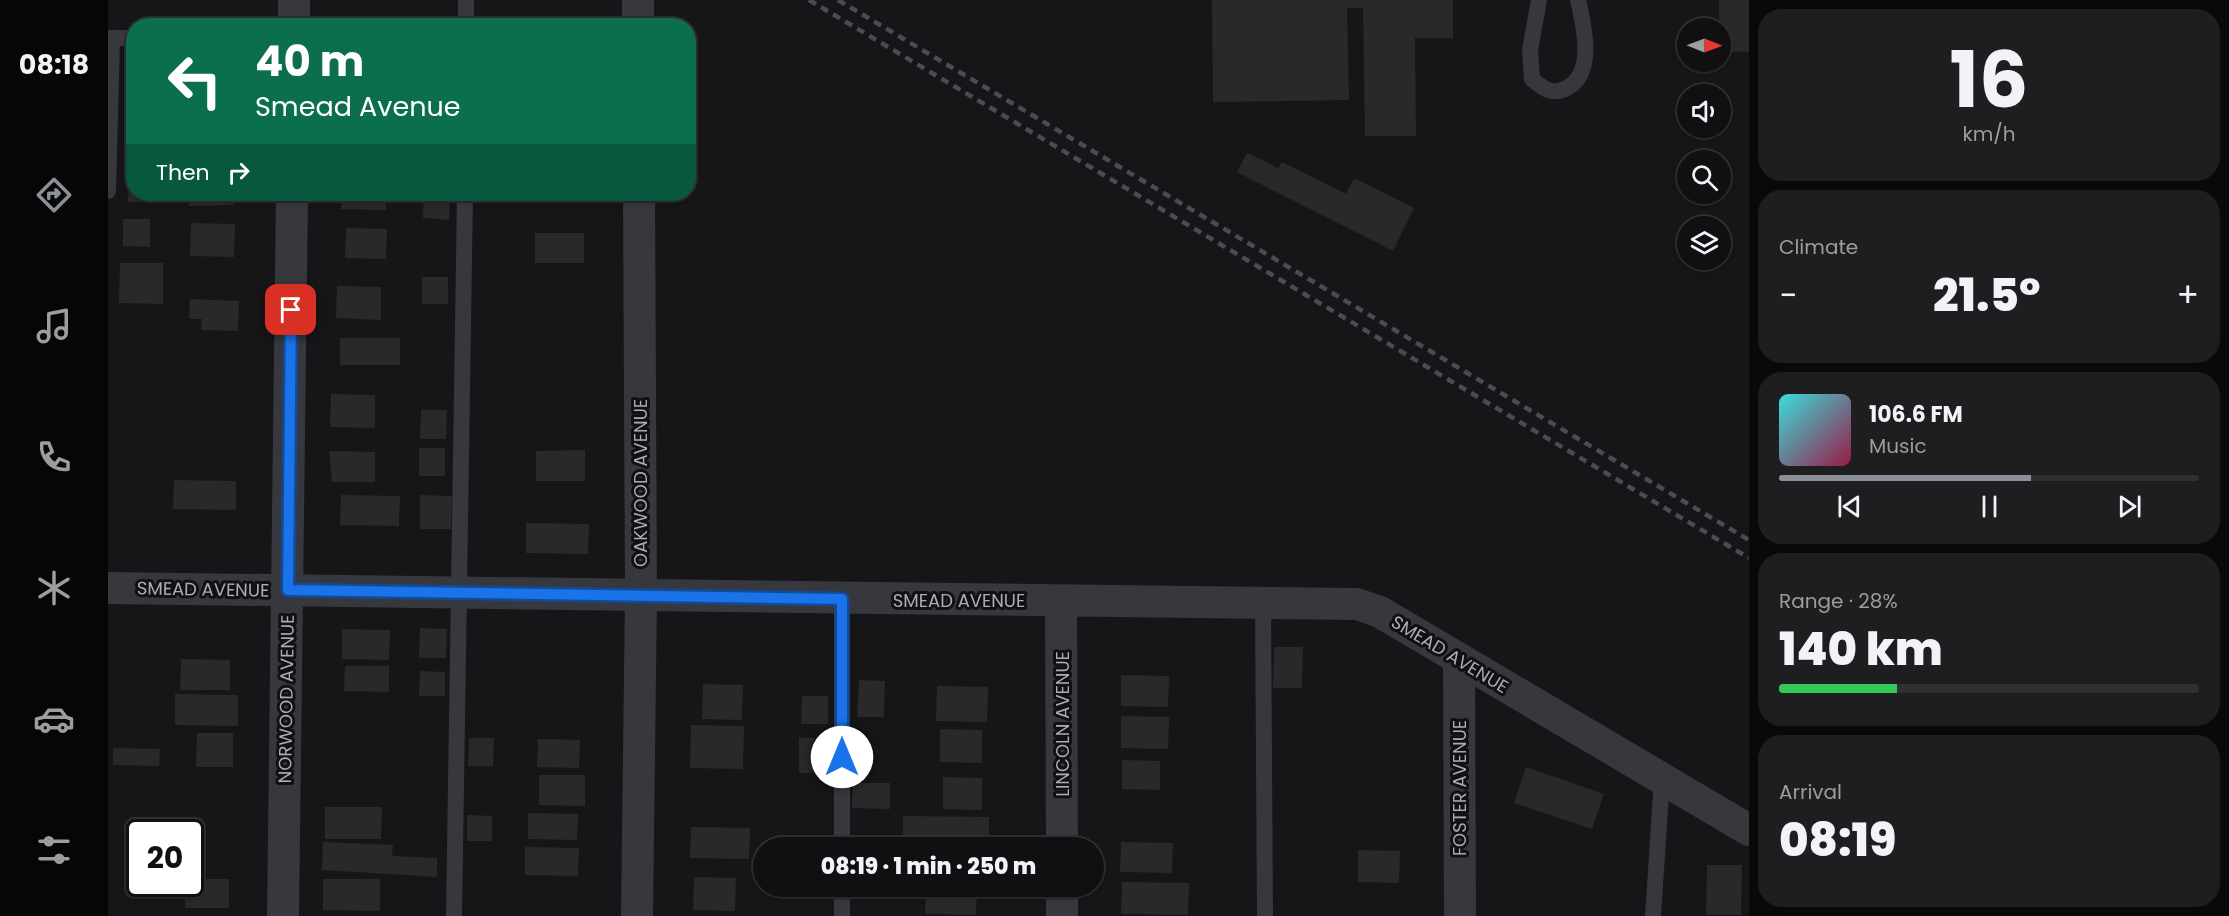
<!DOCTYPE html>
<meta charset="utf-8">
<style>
body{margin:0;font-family:Poppins,sans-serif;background:#1e1e20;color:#f1f3f6;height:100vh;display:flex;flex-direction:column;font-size:22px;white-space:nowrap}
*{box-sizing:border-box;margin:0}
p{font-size:20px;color:#9c9d9f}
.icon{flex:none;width:33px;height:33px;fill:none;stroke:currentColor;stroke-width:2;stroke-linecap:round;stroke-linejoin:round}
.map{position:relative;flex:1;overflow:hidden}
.sheet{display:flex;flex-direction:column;gap:9px;padding:9px;background:#09090a;width:480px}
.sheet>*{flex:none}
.hud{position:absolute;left:18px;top:18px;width:570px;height:183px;border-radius:24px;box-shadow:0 2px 4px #0004,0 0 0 2px #303032;background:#0b6e4f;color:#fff;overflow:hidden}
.needle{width:39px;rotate:91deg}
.fabs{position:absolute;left:1569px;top:18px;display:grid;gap:12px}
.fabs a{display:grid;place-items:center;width:54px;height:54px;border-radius:50%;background:#101012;box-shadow:0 2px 4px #0004,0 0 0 2px #303032;font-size:30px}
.speed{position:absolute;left:18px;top:819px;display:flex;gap:12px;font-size:30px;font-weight:700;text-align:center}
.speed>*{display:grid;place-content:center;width:78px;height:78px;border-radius:50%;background:#101012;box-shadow:0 2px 4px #0004,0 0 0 2px #303032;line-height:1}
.speed .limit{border:3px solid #111;border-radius:9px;background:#fff;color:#111}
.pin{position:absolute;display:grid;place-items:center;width:51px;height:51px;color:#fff;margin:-26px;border-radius:12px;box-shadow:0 3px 9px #0006}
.me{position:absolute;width:66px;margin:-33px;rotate:0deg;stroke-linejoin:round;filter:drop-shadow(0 0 4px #0008)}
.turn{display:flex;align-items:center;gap:21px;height:126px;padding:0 30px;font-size:27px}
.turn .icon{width:78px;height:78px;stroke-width:2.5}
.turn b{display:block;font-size:42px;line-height:51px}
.then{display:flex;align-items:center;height:57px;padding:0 30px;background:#0003;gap:12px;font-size:22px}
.big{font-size:45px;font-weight:800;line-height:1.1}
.sheet .tile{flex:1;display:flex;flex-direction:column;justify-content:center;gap:9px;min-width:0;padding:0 21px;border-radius:24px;background:#1e1e20}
.sheet .dial{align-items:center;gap:0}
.dial b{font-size:78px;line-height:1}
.song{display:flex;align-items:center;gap:18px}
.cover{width:72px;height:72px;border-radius:9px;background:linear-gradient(135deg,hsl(180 70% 55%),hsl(340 70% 35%))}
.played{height:6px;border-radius:3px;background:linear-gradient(90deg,#8c9099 60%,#303032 60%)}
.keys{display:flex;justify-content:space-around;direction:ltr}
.heat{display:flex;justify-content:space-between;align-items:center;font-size:33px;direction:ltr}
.charge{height:9px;border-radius:4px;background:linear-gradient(90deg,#34c759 28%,#303032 0)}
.trip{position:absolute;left:645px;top:837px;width:351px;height:60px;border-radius:30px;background:#101012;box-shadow:0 2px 4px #0004,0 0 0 2px #303032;font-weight:800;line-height:60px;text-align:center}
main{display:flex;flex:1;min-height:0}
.menu{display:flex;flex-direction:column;width:108px;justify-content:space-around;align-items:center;background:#060607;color:#9c9d9f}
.menu .icon{width:42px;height:42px}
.menu .on{color:#8c9099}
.menu b{font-size:27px;color:#f1f3f6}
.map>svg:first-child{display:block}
</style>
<main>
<nav class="menu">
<b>08:18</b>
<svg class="icon on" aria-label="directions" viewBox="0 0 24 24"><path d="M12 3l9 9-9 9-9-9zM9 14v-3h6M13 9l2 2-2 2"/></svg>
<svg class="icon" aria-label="music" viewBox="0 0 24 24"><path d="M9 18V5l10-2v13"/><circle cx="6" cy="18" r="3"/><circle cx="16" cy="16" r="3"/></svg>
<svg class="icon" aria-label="phone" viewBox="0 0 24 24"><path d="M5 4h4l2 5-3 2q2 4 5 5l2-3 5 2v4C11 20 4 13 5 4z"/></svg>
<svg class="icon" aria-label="climate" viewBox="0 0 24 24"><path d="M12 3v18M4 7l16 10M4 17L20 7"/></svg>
<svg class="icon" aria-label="car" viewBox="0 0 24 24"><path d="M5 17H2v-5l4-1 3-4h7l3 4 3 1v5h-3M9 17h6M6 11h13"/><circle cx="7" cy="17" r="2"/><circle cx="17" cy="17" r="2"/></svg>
<svg class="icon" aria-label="filters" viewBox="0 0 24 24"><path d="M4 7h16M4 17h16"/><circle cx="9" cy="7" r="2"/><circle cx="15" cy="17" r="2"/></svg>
</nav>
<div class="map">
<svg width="1641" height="916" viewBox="0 0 1641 916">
<rect width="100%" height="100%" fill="#161618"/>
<!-- building -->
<path fill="#29292c" d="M1104,0h241v38h-38l1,98h-51l-2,-128h-16l2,92 -136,2z
M1611,0h30v52l-29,-1z
M25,47l1,1v26l-8,-3z
M22,133h4v28h-4z
M1139,153l31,15 4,-6 64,32 8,-16 60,30 -21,43 -156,-79z
M21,175h5v19h21v8h-27z
M81,194h44v11l-44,1z
M234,194h44v16l-45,-1z
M316,194h26l-1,26 -26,-2z
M15,219h27v28l-27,-1z
M83,223l44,1 -1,33 -44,-1z
M238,228l41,1 -1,30 -41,-1z
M427,233h49v30h-49z
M12,263h43v41l-44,-1z
M314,277h26v27h-26z
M229,286l44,1v33l-45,-2z
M82,299l49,2 -1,30 -37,-1 1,-11h-13z
M232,338h60v27h-60z
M223,394l44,1v33l-45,-1z
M313,410h26l-1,29h-26z
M311,448h26v28h-26z
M477,450v31h-49v-30z
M221,451l46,1v30h-43z
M66,480l62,1v29l-63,-1z
M233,495l59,1 -1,30 -59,-1z
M312,495l32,1 -1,33h-31z
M418,523l63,1 -1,30 -62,-1z
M312,628l27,1 -1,29h-27z
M234,629l48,1 -1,30 -47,-1z
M1166,647h29l-1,41h-29z
M73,659l49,1v30h-50z
M237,666h44v26l-45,-1z
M312,671l25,1v24h-26z
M1013,675l48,1 -1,31 -47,-1z
M751,680l26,1 -1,36h-27z
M595,684l40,1 -1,35 -40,-1z
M829,686l51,1 -1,35 -51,-1z
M67,694l63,1v31l-63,-1z
M694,696h26v28h-27z
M1013,716l48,1 -1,32 -47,-1z
M583,725l53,1 -1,43 -53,-1z
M832,729l42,1v33l-42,-1z
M89,733h36v34h-37z
M361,738h25l-1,28h-25z
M691,738h27v35h-27z
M430,739l42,1 -1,28 -42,-1z
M5,748l47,1 -1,17 -46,-1z
M1014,760l38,1v29l-38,-1z
M1418,767l78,27 -12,35 -78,-26z
M431,775h46v31l-46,-1z
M835,777l39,1v32l-39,-1z
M745,783h37v26l-38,-1z
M217,807h57l-1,32h-56z
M420,813l50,1 -1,26 -49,-1z
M359,815l25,1v25h-25z
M795,816l86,1v31h-86z
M583,827l59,1 -1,31 -59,-1z
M215,842l70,3 -1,11 45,2v19l-115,-7z
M1013,842l52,1 -1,30 -52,-1z
M417,847l54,1 -1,28 -53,-1z
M1250,850l42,1 -1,32 -41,-1z
M1599,865h35l-1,50h-35z
M586,877l42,1 -1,33 -42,-1z
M82,879h39v29h-44v-24h5z
M215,879h57v32l-57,-1z
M1014,882l67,1 -1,32 -67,-1z
M818,886h51l-1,29 -51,-1z"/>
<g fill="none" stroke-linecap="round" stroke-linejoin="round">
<!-- lane -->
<path stroke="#37383d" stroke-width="16" d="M1431,0l-9,50 2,29c11,9 18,16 33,10 31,-14 19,-63 13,-89
M358,26v-26
M0,38h26
M0,191l4,-153
M734,599v249
M1155,605l2,311
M734,886v30
M346,916l11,-722
M1545,916l9,-137"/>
<!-- street -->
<path stroke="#37383d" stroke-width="32" d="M530,0v26
M186,26v-26
M0,588l1249,16 23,8 369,218
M953,601l1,247
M1351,660l1,256
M954,886v30
M175,916l9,-722
M529,916l4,-321 -2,-401"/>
<!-- rail -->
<path stroke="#4a4c52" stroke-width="4.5" stroke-dasharray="8 6" stroke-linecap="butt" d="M701,0l940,558
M730,0l911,540"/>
</g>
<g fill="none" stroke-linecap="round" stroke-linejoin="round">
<defs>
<path id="route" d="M183,310l-3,280 554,9v158"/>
</defs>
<!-- route casing -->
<use href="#route" stroke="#114b97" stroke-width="15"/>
<!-- route -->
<use href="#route" stroke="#1a73e8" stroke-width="10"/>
</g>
<g text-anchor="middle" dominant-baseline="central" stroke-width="6" stroke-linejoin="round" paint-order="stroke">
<!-- street labels -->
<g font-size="18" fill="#a8adb8" stroke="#111113">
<text transform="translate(532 483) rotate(-90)">OAKWOOD AVENUE</text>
<text transform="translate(95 589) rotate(1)">SMEAD AVENUE</text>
<text x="851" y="600">SMEAD AVENUE</text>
<text transform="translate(1342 654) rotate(31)">SMEAD AVENUE</text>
<text transform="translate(178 699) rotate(-89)">NORWOOD AVENUE</text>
<text transform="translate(954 724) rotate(-90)">LINCOLN AVENUE</text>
<text transform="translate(1351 788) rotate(-90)">FOSTER AVENUE</text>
</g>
</g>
</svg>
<div class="fabs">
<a><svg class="needle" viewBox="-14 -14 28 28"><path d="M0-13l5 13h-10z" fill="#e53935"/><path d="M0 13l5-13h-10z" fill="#9c9d9f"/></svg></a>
<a><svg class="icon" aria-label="sound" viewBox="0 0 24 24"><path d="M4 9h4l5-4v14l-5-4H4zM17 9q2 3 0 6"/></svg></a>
<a><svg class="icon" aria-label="search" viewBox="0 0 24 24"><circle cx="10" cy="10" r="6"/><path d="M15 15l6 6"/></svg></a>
<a><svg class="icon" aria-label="layers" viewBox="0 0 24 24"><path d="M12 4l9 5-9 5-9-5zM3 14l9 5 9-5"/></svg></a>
</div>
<div class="speed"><div class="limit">20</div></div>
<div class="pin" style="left:183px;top:310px;background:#d93025"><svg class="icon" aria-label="arrive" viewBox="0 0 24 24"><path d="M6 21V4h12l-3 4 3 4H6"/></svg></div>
<svg class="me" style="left:734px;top:757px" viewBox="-20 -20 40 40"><circle r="19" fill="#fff"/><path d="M0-13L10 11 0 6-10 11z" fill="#1a73e8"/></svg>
<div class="trip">08:19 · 1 min · 250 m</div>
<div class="hud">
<div class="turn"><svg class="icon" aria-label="left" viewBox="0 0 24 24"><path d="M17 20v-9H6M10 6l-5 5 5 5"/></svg><div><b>40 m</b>Smead Avenue</div></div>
<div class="then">Then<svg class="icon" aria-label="right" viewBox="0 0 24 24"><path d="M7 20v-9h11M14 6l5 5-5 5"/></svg></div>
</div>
</div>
<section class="sheet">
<div class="tile dial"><b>16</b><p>km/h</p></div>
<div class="tile"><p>Climate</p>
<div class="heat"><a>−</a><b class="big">21.5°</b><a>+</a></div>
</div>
<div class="tile">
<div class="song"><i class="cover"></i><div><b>106.6 FM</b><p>Music</p></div></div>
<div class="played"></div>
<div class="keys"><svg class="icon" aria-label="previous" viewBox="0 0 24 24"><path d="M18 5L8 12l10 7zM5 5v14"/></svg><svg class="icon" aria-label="pause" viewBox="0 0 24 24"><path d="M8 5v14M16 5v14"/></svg><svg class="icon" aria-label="next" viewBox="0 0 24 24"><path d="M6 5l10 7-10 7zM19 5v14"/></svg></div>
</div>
<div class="tile"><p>Range · 28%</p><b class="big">140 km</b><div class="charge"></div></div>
<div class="tile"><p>Arrival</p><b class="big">08:19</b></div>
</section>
</main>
